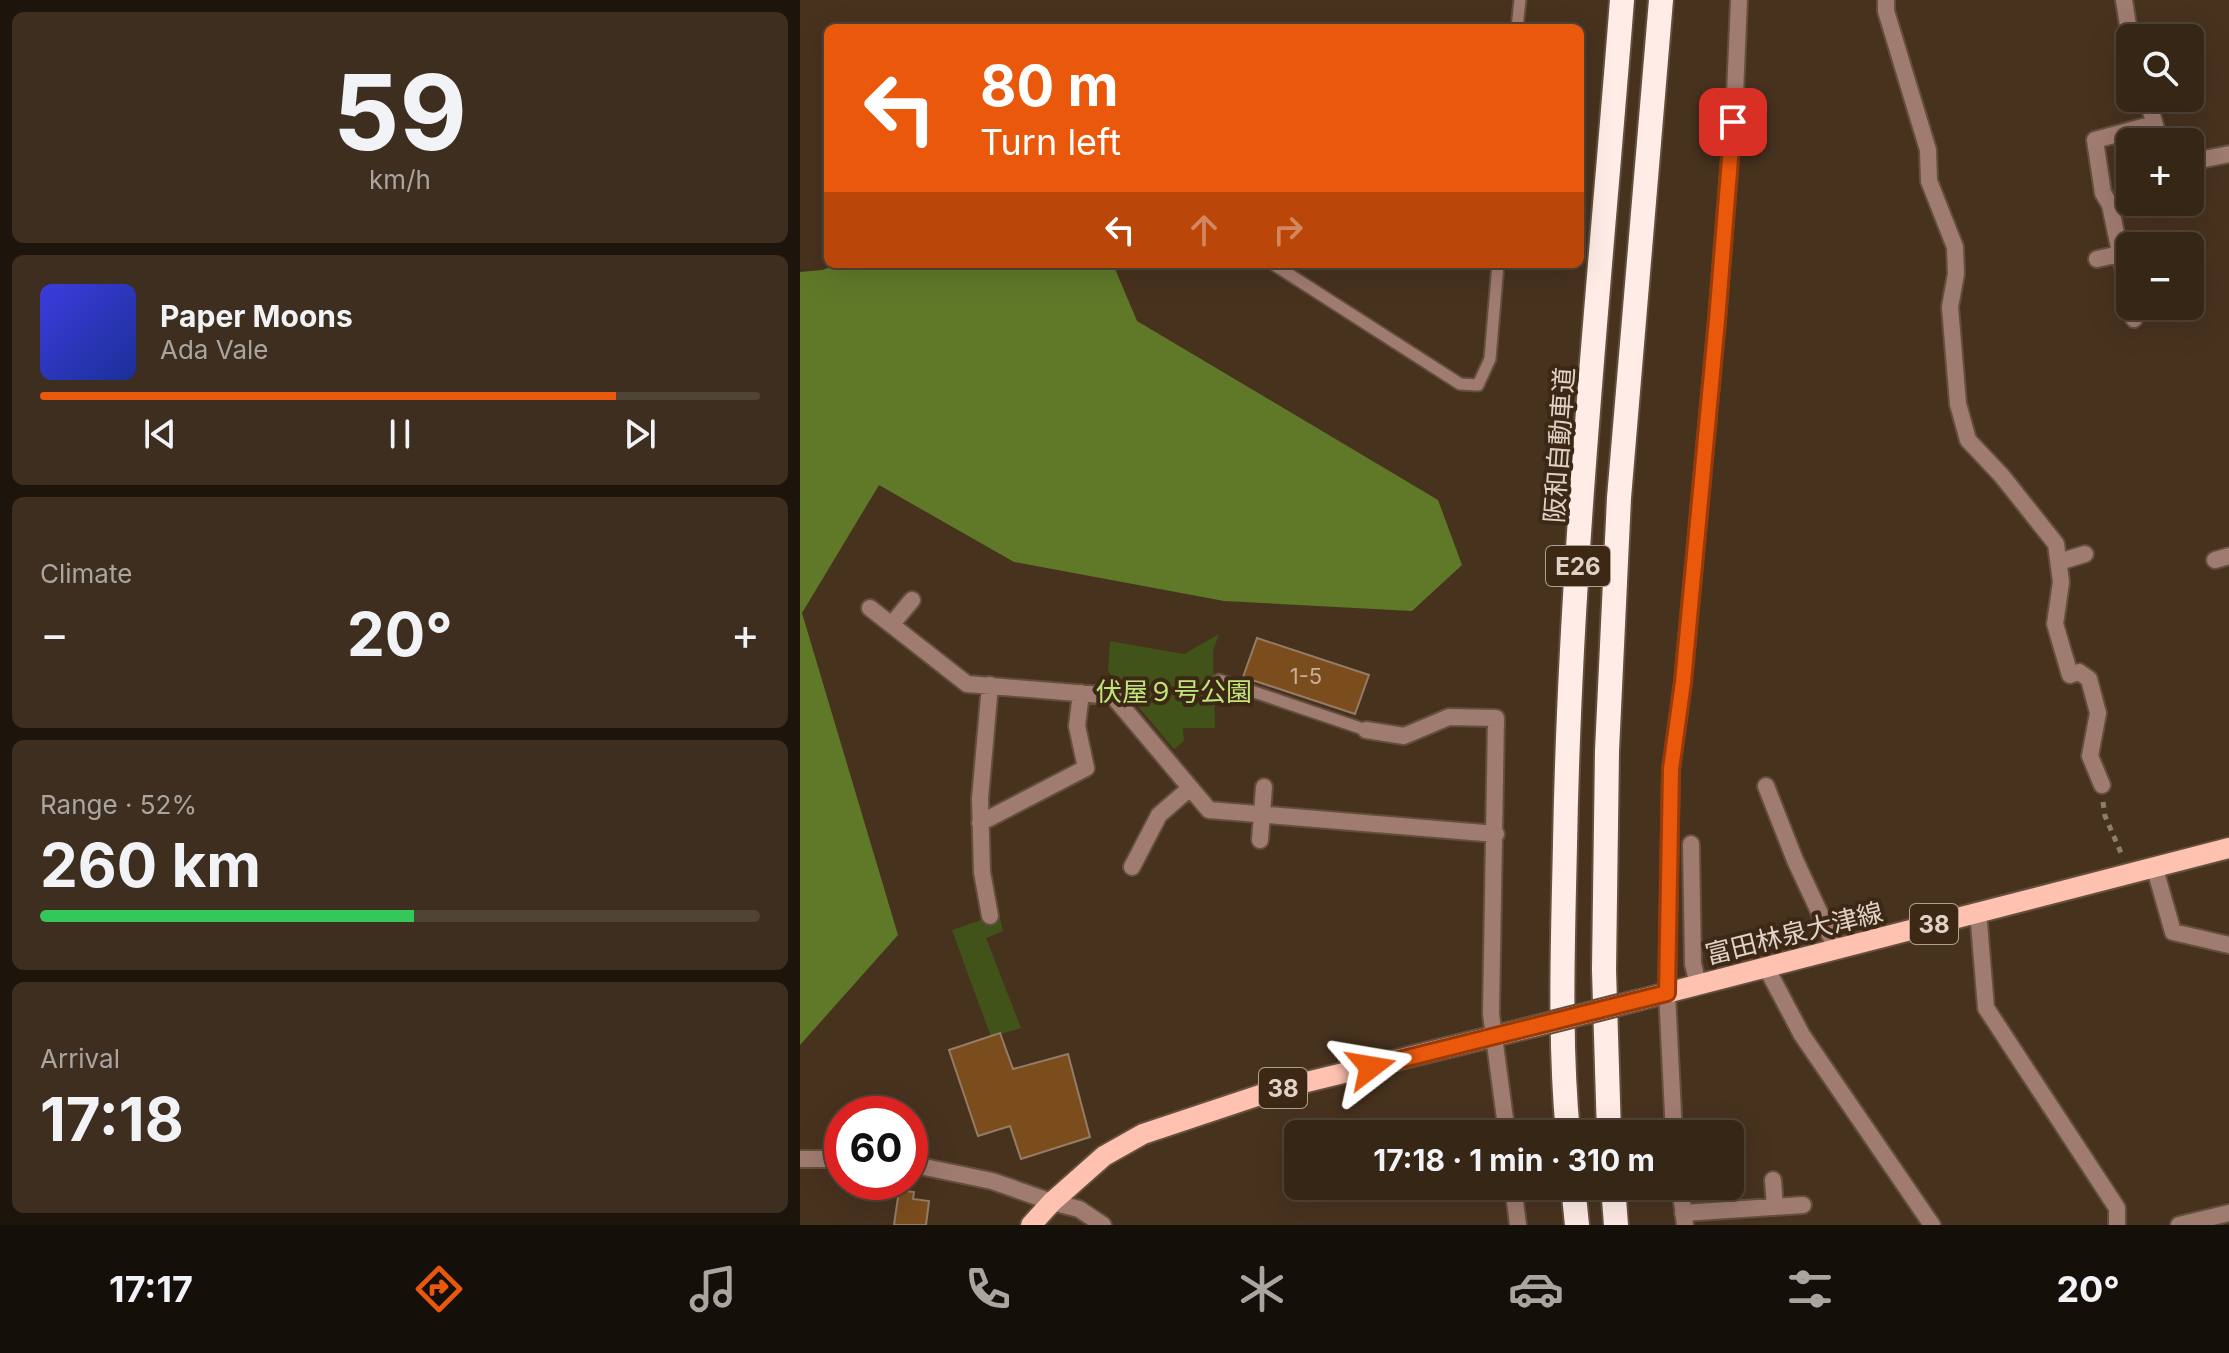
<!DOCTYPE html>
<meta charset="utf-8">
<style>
body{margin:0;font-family:Inter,"Noto Sans JP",sans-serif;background:#3d2e1f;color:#f1f3f6;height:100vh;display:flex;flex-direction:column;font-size:30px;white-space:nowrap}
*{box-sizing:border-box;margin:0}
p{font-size:26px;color:#aaa5a1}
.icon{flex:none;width:44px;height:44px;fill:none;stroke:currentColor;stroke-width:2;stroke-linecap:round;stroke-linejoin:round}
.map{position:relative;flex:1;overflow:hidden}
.drawer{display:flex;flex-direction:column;gap:12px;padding:12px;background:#1d150c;width:800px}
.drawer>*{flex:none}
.banner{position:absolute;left:24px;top:24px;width:760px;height:244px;border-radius:12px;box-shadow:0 8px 32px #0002,0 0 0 2px #4f4335;background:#ea580c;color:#fff;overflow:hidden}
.controls{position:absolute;left:1316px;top:24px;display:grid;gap:16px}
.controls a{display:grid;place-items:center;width:88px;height:88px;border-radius:12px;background:#352616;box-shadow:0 8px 32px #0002,0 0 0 2px #4f4335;font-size:40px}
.speed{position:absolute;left:24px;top:1096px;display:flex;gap:16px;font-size:40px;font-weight:700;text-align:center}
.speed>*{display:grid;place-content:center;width:104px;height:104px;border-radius:50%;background:#352616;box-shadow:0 8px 32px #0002,0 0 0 2px #4f4335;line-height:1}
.speed .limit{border:12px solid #d22;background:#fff;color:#111}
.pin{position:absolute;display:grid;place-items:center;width:68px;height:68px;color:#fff;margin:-34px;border-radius:16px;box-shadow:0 4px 12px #0006}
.me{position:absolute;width:88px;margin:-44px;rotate:76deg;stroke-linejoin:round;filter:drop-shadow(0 0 6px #0008)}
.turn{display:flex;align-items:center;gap:28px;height:168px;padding:0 24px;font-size:36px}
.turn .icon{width:104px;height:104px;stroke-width:2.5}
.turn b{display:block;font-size:56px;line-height:68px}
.lanes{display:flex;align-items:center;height:76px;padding:0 24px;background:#0003;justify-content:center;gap:40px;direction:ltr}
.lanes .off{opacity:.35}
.big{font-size:60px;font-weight:700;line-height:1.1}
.drawer .card{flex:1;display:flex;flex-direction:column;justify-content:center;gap:12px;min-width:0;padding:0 28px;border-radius:12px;background:#3d2e1f}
.drawer .dial{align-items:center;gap:0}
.dial b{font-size:104px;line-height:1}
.song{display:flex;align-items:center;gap:24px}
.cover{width:96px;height:96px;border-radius:12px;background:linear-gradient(135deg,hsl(240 70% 55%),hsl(230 70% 35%))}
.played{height:8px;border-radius:4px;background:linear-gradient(90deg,#ea580c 80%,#4f4335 80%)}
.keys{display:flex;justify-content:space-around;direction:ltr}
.heat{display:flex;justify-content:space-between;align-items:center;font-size:44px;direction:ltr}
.charge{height:12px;border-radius:6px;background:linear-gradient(90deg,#34c759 52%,#4f4335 0)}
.trip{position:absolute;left:484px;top:1120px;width:460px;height:80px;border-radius:12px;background:#352616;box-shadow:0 8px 32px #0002,0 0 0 2px #4f4335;font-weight:700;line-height:80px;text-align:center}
.menu{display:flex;height:128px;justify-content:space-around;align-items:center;background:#150f09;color:#aaa5a1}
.menu .icon{width:56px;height:56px}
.menu .selected{color:#ea580c}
.menu b{font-size:36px;color:#f1f3f6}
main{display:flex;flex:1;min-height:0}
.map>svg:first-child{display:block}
</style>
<main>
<section class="drawer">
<div class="card dial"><b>59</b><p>km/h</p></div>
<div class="card">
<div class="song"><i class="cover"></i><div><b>Paper Moons</b><p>Ada Vale</p></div></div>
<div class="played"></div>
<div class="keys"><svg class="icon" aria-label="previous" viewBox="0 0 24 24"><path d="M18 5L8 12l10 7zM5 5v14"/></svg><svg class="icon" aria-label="pause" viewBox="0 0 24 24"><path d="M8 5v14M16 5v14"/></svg><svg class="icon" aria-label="next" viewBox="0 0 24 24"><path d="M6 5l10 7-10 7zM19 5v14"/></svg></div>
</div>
<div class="card"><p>Climate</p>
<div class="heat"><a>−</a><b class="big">20°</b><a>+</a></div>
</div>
<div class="card"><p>Range · 52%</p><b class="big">260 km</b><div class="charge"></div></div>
<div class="card"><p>Arrival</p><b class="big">17:18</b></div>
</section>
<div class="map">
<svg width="1429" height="1225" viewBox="0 0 1429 1225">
<rect width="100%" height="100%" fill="#47321e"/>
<!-- green -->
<path fill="#415318" d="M419,634l-6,17 2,77h-32l1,13 -10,8 -66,-78 2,-30 74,13z
M199,914l4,17 -17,7 35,90 -30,9 -39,-107z"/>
<!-- forest -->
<path fill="#5f7929" d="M40,264h273l24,57 301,179 24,65 -50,46 -188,-10 -210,-39 -135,-77 -77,128 96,322 -98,110v-773l22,-2z"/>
<!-- building -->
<path fill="#7b4d1d" stroke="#957c66" stroke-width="2" d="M457,638l112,37 -14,39 -112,-37z
M200,1033l13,36 55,-15 22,83 -69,22 -11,-33 -32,10 -29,-86z
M99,1190l15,2 -1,7 16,2 -3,24h-32z"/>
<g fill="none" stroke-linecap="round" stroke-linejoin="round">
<defs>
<path id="service" d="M717,28l3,-28
M473,264l187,120 18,1 12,-26 8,-95
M419,680l147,50"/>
<path id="minor" d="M1086,0v11l42,139 1,31 26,66 1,27 -6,33 8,97 10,36 34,36 54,68 5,38 -6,42 15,51 9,-3 10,7 9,34 -8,43 12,29
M1324,0l6,38
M1347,98l13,44
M1390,162l39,-8
M1297,259l23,-5
M1330,299l-20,-94 -7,-12 -8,-53 59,-16
M1332,306l2,13
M1415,560l14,-4
M1259,562l26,-8
M70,608l97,76 146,12 96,114 287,24
M92,624l20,-24
M566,730l38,6 45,-19 47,1 -5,296 16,120
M966,786l29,74 41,88
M180,823l106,-55 -9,-42 4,-33
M460,840l4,-53
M891,844l2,120 5,20
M332,867l27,-52 30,-26
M1355,869l18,63 56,13
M1178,911l8,97 131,200v17
M190,916l-8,-44 -2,-73 10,-114
M966,967l36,68 130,190
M973,1180l2,27
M713,1186l5,39
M252,1202l27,7 24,16
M883,1213l120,-8
M1379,1225l50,-12"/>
<path id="tertiary" d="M874,1134l-7,-141 4,-224 12,-87 34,-362 18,-226 4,-94
M0,1159h42
M110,1164l82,17 60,21
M880,1186l5,39"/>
<path id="primary" d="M839,1000l590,-152
M231,1225l21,-23 52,-46 39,-22 135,-45 258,-63"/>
<path id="motorway" d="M768,1134c-9,-96 -5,-194 -3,-290 5,-282 35,-563 57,-844
M809,1134l-5,-164 3,-219 12,-253 42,-498
M773,1186l4,39
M813,1186l3,39"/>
</defs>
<!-- service casing -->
<use href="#service" stroke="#634f3c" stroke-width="15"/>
<!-- minor casing -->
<use href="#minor" stroke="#634f3c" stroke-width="20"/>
<!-- tertiary casing -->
<use href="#tertiary" stroke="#634f3c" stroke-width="20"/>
<!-- primary casing -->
<use href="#primary" stroke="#634f3c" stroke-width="24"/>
<!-- motorway casing -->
<use href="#motorway" stroke="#634f3c" stroke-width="28"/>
<!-- path -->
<path stroke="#8e7c6c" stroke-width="5" stroke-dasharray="6 6" stroke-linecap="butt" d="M1303,802l2,14 16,37"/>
<!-- service -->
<use href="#service" stroke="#a07b70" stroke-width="11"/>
<!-- minor -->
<use href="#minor" stroke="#a07b70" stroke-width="16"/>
<!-- tertiary -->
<use href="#tertiary" stroke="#a07b70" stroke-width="16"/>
<!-- primary -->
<use href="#primary" stroke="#ffc2b0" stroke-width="20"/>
<!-- motorway -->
<use href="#motorway" stroke="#ffece7" stroke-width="24"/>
<defs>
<path id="primary-bridge" d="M736,1026l103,-26"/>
</defs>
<!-- primary-bridge casing -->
<use href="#primary-bridge" stroke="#634f3c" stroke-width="24" stroke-linecap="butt"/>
<!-- primary-bridge -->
<use href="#primary-bridge" stroke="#ffc2b0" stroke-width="20"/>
</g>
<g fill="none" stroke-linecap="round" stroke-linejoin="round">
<defs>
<path id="route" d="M571,1067l296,-74 4,-224 12,-87 34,-362 16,-198"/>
</defs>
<!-- route casing -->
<use href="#route" stroke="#983908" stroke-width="20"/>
<!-- route -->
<use href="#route" stroke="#ea580c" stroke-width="14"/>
</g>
<g text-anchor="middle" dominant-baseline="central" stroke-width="8" stroke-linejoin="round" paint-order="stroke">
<!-- number labels -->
<g font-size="22" fill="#c7b19c">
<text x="506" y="676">1-5</text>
</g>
<!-- shield labels -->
<g fill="#3c2814" stroke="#af9f91" stroke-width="2">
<rect x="746" y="546" width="64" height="40" rx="6"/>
<rect x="1110" y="904" width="48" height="40" rx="6"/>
<rect x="459" y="1068" width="48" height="40" rx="6"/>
</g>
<g font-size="24" font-weight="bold" fill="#e0d2c7">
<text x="778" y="566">E26</text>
<text x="1134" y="924">38</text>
<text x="483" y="1088">38</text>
</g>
<!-- street labels -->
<g font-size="26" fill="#e0d2c7" stroke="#3c2814">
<text transform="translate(759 445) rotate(-86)">阪和自動車道</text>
<text transform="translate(994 933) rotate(-14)">富田林泉大津線</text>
</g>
<!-- park labels -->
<g font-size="26" fill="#c0e67b" stroke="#3c2814">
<text x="374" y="691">伏屋９号公園</text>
</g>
</g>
</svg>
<div class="controls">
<a><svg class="icon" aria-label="search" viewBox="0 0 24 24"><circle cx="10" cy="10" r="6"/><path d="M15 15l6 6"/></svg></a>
<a>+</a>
<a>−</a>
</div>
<div class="speed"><div class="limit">60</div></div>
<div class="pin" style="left:933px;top:122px;background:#d93025"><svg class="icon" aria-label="arrive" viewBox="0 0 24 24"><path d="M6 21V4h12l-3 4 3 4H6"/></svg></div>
<svg class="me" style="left:571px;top:1067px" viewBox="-20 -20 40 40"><path d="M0-17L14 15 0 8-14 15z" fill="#ea580c" stroke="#fff" stroke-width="4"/></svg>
<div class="trip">17:18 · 1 min · 310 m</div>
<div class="banner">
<div class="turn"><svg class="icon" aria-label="left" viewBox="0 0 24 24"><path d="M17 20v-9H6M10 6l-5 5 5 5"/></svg><div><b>80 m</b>Turn left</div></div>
<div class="lanes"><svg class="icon" aria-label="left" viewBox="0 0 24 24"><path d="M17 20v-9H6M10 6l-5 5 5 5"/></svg><svg class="icon off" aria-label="ahead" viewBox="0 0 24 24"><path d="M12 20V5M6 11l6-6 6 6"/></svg><svg class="icon off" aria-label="right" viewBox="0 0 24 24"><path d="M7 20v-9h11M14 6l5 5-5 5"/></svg></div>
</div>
</div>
</main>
<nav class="menu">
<b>17:17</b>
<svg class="icon selected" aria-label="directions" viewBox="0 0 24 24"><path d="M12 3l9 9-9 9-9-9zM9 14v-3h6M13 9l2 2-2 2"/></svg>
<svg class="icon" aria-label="music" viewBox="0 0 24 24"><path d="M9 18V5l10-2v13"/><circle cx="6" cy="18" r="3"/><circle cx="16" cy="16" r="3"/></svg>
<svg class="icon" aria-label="phone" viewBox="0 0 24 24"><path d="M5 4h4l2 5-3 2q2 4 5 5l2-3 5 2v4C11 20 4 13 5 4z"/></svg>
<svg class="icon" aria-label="climate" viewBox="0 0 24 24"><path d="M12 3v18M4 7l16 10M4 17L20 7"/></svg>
<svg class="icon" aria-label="car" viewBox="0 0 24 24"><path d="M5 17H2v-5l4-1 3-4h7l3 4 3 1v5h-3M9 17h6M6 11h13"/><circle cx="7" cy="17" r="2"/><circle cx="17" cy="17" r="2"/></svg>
<svg class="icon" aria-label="filters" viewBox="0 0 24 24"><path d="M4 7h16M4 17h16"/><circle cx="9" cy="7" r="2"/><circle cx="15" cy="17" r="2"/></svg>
<b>20°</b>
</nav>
